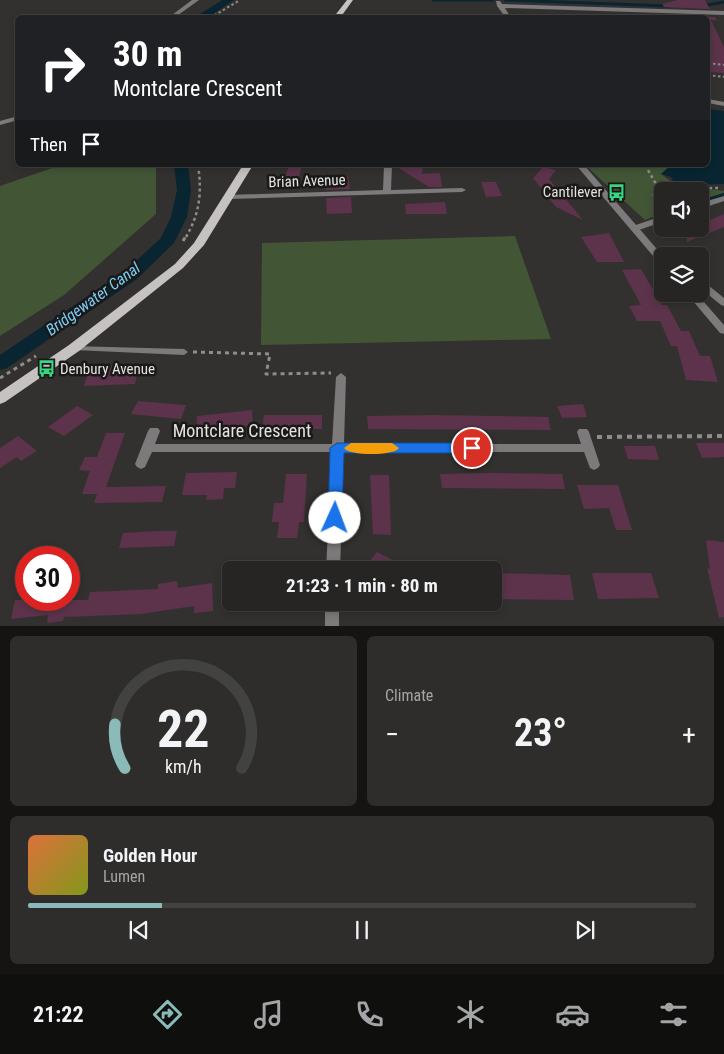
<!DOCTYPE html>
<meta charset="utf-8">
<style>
body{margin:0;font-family:"Roboto Condensed",sans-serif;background:#2e2d2b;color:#f1f3f6;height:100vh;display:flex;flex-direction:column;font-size:19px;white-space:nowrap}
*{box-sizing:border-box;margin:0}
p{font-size:16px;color:#a4a5a6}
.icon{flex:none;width:28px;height:28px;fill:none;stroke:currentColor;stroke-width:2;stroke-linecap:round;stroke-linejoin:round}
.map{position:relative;height:626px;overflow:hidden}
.drawer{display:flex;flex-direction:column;gap:10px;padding:10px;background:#151413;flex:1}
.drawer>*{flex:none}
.top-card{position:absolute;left:15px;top:15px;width:695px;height:152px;border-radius:8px;box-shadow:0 2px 8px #0003,0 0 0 1px #424241;background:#202124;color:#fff;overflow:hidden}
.buttons{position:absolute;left:654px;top:182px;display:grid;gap:10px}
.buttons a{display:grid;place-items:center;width:55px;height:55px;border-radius:8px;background:#262523;box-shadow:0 2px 8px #0003,0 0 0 1px #424241;font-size:25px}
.speed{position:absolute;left:15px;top:546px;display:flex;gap:10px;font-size:25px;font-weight:700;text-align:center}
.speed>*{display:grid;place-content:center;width:65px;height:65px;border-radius:50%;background:#262523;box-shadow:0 2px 8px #0003,0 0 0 1px #424241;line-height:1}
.speed .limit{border:8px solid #d22;background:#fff;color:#111}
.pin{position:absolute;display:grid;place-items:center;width:42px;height:42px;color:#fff;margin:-21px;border:2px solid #fff;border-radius:50%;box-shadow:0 1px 5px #0007}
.me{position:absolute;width:55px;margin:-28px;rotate:2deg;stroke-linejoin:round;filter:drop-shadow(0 0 4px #0008)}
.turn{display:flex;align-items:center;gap:18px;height:105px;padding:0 15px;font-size:22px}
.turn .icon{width:65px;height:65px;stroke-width:2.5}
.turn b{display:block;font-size:35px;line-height:42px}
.then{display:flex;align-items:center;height:48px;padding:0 15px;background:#0003;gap:10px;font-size:19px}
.big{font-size:38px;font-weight:700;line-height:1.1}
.drawer .widget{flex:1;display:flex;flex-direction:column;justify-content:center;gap:8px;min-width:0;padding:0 18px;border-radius:8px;background:#2e2d2b}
.drawer .dial{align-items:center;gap:0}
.dial svg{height:130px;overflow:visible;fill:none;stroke:#424241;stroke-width:7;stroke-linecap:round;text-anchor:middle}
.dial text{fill:#f1f3f6;stroke:none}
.song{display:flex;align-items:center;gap:15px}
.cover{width:60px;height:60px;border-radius:8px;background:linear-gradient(135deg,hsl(20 70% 55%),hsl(70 70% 35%))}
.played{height:5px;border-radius:2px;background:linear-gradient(90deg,#8bbbb9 20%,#424241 20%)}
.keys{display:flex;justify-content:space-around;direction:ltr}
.heat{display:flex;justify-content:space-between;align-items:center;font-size:28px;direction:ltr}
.drawer .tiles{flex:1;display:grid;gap:10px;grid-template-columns:1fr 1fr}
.widget:last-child{grid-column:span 2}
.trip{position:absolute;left:222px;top:561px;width:280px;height:50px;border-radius:8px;background:#262523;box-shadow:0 2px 8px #0003,0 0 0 1px #424241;font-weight:700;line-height:50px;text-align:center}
.tabs{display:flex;height:80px;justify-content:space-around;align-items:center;background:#0f0f0e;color:#a4a5a6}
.tabs .icon{width:35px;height:35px}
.tabs .selected{color:#8bbbb9}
.tabs b{font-size:22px;color:#f1f3f6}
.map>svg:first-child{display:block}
</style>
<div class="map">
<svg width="724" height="627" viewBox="0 0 724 627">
<rect width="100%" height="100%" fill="#33312f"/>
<!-- green -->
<path fill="#425636" d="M61,165h95v49l-92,81 -64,41v-150z
M585,165h86l-10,9 15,11 48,6v2l-24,7v-9h-38v22l-17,7z
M515,236l36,103 -290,6 1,-102z"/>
<!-- water -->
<path fill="#082531" d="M708,109l16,2v73l-37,1 -13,-2 -3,-6 -10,-3 10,-9h37z"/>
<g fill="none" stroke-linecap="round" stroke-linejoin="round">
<!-- stream-far1 -->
<path stroke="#082531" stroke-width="3" d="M433,0h60
M505,0l164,6
M702,6l22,-4"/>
<!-- stream -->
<path stroke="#082531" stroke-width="4" d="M700,203l24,-8"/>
<!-- canal -->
<path fill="#082531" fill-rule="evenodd" d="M222,0h12l-27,18h-13z
M174,165h14l3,25 -4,27 -13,26 -37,36 -130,89 -7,2v-15l125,-84 36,-33 10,-21 6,-27z"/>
</g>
<!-- building -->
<path fill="#5c334b" d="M678,0h27l5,9 -46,-2 -2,-3z
M668,15l47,2 2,3h-6l13,27v26l-16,-1v-54h-39z
M289,165h13l-5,20 -12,-7z
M394,165h29l-1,9 18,-1 2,14h-13z
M543,167l13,3 -7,9 34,41 -27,-13 -23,-29z
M348,176l2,13 -24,1 -1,-13z
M481,182h15l6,14 -16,1z
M351,197l1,16 -25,1 -1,-16z
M445,202l2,12h-41l-1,-10z
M724,214v13l-37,15v-13h13v-5z
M609,233l15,29h-27l-16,-25z
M641,269l21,36h5l14,26h8l11,25h10l8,26 -32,-2 -9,-34h-6l-11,-25h-23l-8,-15 12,-1 -19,-35z
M139,364l-4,20 -51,2 5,-19z
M138,401l48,4 -5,14 -50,-5z
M583,404l4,13 -25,1 -5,-12z
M77,406l16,9 -29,21 -16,-9z
M252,410l1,15 -56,6v-15z
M264,415h58v14h-60z
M433,415l115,2 3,13 -183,-1 -1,-13z
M106,433h19l-19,54 60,-1 -4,16 -68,1 3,-9h-15l8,-23 -11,-1 6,-13h12z
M18,436l19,15 -16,10 -4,-4 -17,11v-20z
M696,443h28v14l-22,1z
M624,446h31l4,14 -31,-1z
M237,472l-2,16h-11l-1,11 -17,1 1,-5h-25l4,-22z
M490,473l72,1 3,15 -123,-1 -2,-14z
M286,474h21l-3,48h-5l-2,16h-20l2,-16h-7l2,-19h9z
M370,475h19l2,60 -18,-1z
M577,485h41l14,45h-16l-7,-22 -25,1z
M157,531h20l-3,15 -55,2 4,-15z
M706,540l18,2v75l-5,1 -12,-50 3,1z
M377,552l35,18h-49z
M494,573l76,2 4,25 -80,-1z
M592,573h59l8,25 -61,1z
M177,581l1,7 34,-5 1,28 -19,2v-7l-53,8 -77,3 -1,4 -16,2 1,-8 -37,4 4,-19h73l2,-8 68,-3v-5z"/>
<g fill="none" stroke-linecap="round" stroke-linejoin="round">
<!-- path-far3 -->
<path stroke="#8f8d8c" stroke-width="2" stroke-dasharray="2.5 2.5" stroke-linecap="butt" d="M210,18l30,-18
M708,63l16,2
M708,75l16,2"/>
<!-- path-far2 -->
<path stroke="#8f8d8c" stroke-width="2.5" stroke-dasharray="3 3" stroke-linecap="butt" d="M645,165l14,24 59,-1
M659,189l-6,7 6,14
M186,237c14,-24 16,-45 12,-72"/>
<!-- path-far1 -->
<path stroke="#8f8d8c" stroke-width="3" stroke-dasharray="4 4" stroke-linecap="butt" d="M183,241l3,-5
M193,352l77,2 -4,20 65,-1
M0,378l36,-22"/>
<!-- path -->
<path stroke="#8f8d8c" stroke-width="4" stroke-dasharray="5 5" stroke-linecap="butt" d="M597,437l127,-1"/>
<!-- service -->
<path fill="#7c7a7a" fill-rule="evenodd" d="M71,346l113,3 4,3 -4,3 -110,-5 -4,-2z"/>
<!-- minor -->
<path fill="#7c7a7a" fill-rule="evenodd" d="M192,0h7l-25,18h-6z
M496,1h4l2,3 222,7v4l-219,-7 6,10h-5l-9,-12z
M708,99l16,3v4l-16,-3z
M18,116v4l-18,5v-4z
M384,165h8l-1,25 71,-2 4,2 -4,2 -233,7 -4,-2 4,-2 154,-5z
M724,196v5l-24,8v-6z
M662,216v6l-26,9 -4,-3 1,-2z
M341,373l5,4 -2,67h237l-4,-12 2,-3h8l2,3 11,33 -2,3 -4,2 -4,-2 -6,-16h-240l-4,118h-14l6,-118h-180l-7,15 -4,2 -4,-2 -2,-3 13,-33 2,-3h8l2,3 -5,13h177l4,-67z
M325,602h14v25h-14z"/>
<!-- tertiary -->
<path fill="#7c7a7a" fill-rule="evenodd" d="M576,165h8l79,91 -1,8 -3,-1z
M700,280l3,1 21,17v8l-3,-1 -21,-17z
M687,294h10l27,31v9l-4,-1z"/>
<!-- primary -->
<path fill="#c5c2c1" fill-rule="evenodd" d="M347,0h6l-13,18h-7z
M243,165h10l-49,80 -21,23 -104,83 -74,51 -5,2v-12l69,-47 106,-81 19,-21z"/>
</g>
<!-- route -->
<path fill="#1a73e8" stroke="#114b97" d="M337,443h135l7,5 -7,5h-128l-2,65 -2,4h-10l-2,-4 2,-70z"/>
<!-- slow -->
<path fill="#f59e0b" d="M351,443h41l7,5c-5,8 -50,8 -55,0z"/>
<!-- icons -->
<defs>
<symbol id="bus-bare" viewBox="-9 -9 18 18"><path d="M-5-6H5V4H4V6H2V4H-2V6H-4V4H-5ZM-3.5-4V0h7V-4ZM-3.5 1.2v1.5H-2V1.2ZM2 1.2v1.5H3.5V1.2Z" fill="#35d881" stroke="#1a1918" stroke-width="2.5" paint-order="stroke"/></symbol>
</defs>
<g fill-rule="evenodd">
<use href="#bus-bare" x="604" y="180" width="25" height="25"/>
<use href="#bus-bare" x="34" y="356" width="25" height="25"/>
</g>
<g text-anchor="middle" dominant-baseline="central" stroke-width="5" stroke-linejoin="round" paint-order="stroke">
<!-- street labels -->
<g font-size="15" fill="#e4e3e2" stroke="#1a1918">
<text transform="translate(307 181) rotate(-2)">Brian Avenue</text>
</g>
<!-- poi labels -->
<g font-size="15" fill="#e4e3e2" stroke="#1a1918" text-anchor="end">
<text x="602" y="192">Cantilever</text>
<text x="60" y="369" text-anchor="start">Denbury Avenue</text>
</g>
<!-- water labels -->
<g font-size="16" font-style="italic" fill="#7accf4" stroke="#1a1918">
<text transform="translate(93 299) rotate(-36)">Bridgewater Canal</text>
</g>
<!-- near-street labels -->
<g font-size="18" fill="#e4e3e2" stroke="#1a1918">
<text x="242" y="430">Montclare Crescent</text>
</g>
</g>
</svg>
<div class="buttons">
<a><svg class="icon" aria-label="sound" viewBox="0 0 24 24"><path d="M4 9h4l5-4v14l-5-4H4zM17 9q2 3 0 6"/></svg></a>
<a><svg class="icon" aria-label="layers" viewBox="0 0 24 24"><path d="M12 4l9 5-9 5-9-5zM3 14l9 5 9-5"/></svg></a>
</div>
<div class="speed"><div class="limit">30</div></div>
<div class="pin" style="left:472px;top:448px;background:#d93025"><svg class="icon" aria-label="arrive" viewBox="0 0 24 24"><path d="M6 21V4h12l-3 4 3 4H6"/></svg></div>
<svg class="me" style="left:335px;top:518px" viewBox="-20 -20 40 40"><circle r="19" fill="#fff"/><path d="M0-13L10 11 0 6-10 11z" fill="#1a73e8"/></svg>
<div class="trip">21:23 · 1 min · 80 m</div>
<div class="top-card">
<div class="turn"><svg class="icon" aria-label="right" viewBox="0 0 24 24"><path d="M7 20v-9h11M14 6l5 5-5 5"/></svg><div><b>30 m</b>Montclare Crescent</div></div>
<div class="then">Then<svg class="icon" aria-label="arrive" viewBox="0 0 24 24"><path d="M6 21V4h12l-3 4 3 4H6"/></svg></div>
</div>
</div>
<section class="drawer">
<div class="tiles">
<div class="widget dial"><svg viewBox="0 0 100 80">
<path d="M14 69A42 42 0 1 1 86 69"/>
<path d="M14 69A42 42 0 0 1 8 42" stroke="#8bbbb9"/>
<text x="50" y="56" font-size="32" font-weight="700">22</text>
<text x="50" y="72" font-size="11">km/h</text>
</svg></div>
<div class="widget"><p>Climate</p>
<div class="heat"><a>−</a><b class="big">23°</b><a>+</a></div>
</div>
<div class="widget">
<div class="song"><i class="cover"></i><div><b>Golden Hour</b><p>Lumen</p></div></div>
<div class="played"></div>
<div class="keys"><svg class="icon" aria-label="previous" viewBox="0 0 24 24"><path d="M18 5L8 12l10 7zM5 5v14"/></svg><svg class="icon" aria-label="pause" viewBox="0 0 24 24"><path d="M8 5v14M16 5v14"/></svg><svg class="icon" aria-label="next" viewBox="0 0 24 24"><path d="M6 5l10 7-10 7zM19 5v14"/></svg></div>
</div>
</div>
</section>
<nav class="tabs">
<b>21:22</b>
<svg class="icon selected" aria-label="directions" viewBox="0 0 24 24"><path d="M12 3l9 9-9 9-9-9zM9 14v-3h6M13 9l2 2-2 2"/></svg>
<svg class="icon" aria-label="music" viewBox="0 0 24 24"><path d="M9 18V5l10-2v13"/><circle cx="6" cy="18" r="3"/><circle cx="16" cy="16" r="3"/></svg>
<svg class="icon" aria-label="phone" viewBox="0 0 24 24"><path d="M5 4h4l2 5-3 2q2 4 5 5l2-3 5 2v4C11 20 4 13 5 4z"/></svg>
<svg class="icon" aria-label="climate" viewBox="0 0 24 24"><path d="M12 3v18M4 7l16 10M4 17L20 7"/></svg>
<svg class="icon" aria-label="car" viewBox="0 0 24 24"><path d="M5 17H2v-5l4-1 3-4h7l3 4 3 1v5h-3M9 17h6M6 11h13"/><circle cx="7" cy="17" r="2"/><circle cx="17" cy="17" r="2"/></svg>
<svg class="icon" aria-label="filters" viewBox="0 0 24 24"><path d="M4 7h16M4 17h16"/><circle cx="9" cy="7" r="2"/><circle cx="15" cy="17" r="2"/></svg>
</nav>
